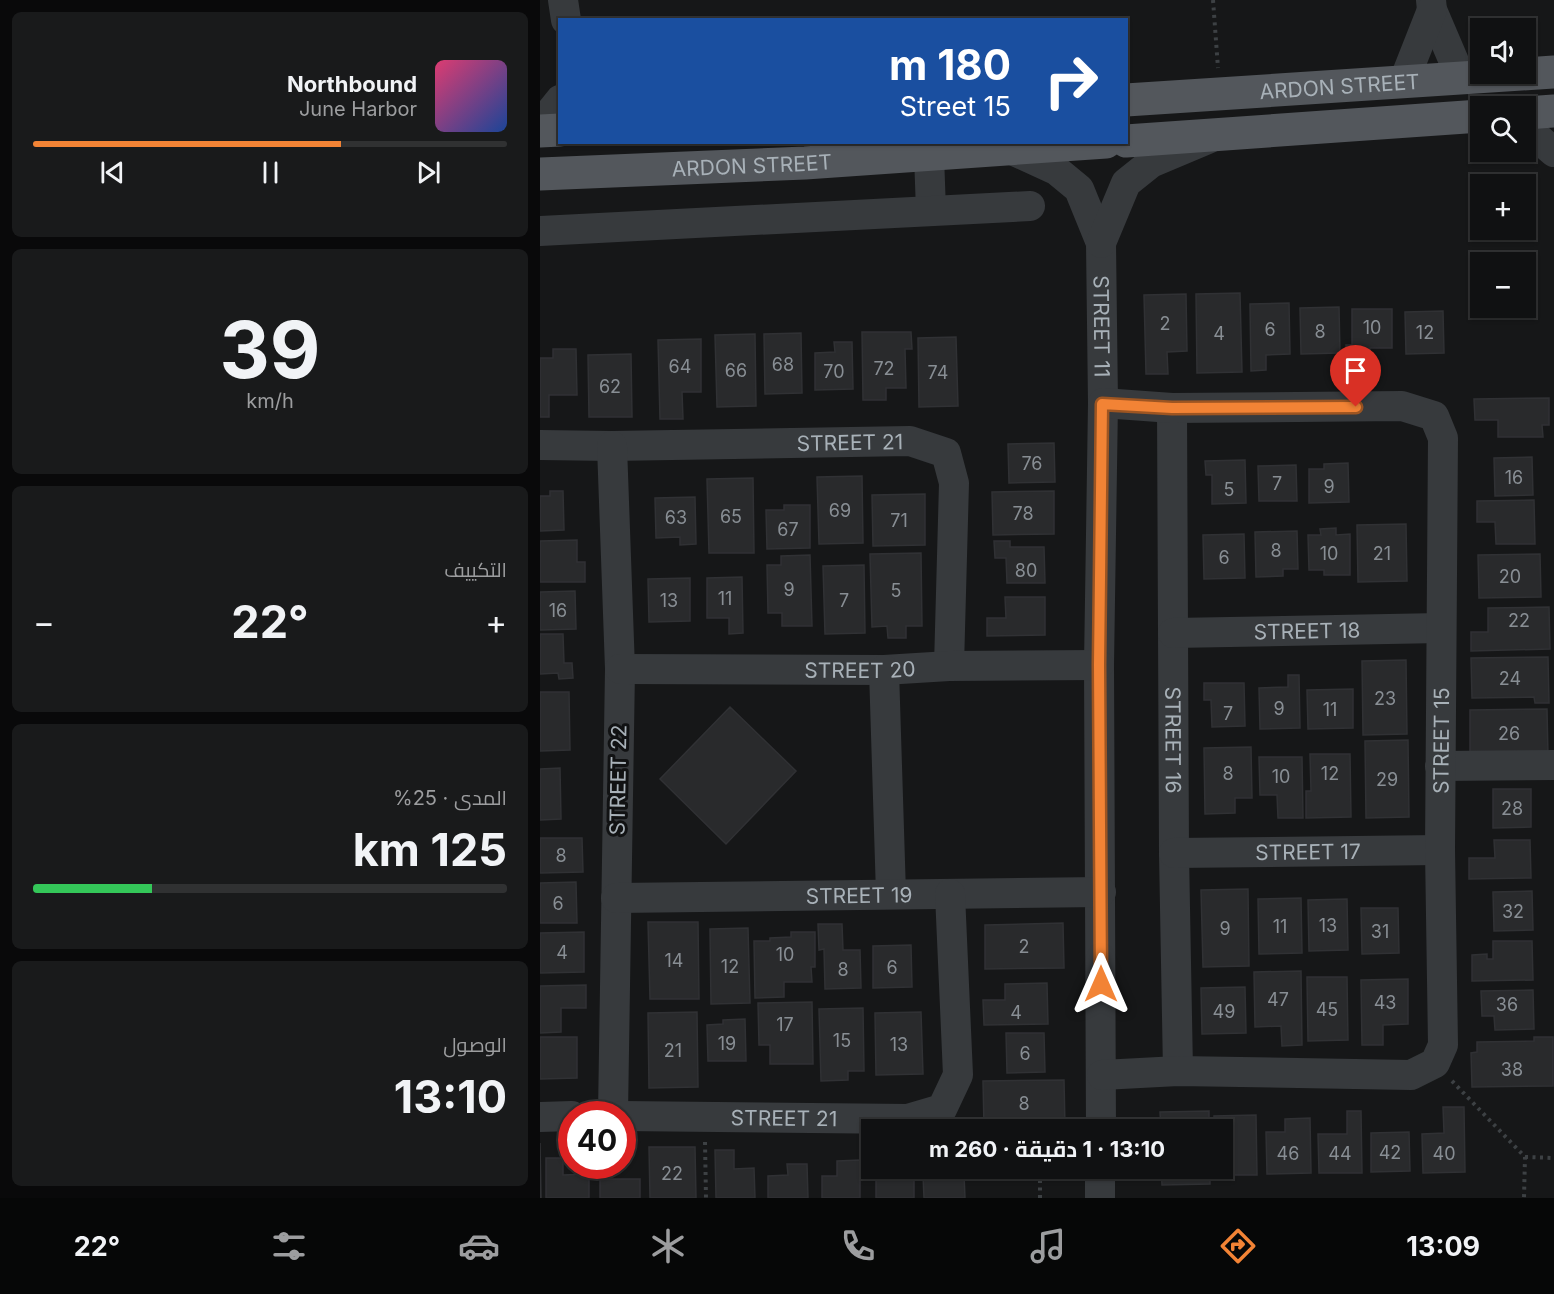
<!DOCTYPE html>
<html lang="ar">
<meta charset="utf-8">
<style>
body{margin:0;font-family:Inter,Cairo,sans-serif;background:#191a1b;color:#f1f3f6;direction:rtl;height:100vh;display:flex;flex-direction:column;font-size:22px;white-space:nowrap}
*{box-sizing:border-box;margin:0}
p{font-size:20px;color:#9c9d9f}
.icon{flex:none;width:33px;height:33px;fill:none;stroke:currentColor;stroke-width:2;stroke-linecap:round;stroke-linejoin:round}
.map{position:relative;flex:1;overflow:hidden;direction:ltr}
.details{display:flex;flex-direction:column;gap:12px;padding:12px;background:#09090a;width:540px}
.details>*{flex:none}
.banner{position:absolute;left:18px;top:18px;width:570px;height:126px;border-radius:0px;box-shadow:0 2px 4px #0004,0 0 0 2px #303132;direction:rtl;background:#1a4fa0;color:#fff;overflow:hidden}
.buttons{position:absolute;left:930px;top:18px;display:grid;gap:12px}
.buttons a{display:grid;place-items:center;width:66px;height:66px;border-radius:0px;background:#101112;box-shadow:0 2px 4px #0004,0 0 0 2px #303132;font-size:30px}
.speed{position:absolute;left:18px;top:1101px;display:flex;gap:12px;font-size:30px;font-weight:700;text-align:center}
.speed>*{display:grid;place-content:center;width:78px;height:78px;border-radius:50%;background:#101112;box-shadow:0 2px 4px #0004,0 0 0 2px #303132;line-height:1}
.speed .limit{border:9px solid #d22;background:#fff;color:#111}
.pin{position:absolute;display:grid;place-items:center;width:51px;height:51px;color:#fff;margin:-62px -26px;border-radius:50% 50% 50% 0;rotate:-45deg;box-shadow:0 0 6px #0007}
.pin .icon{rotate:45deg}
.me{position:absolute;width:66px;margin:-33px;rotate:0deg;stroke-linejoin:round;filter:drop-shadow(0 0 4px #0008)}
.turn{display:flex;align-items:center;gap:21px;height:126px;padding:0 18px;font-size:27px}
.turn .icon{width:78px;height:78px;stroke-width:2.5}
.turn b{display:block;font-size:42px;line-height:51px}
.big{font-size:45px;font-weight:700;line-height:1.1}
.details .card{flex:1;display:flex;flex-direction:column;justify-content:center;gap:9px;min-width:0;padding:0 21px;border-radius:9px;background:#191a1b}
.details .dial{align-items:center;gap:0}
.dial b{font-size:78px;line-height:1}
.song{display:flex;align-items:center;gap:18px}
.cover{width:72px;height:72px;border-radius:9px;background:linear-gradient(135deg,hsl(340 70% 55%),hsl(220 70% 35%))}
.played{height:6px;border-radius:3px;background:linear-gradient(90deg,#f28335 65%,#303132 65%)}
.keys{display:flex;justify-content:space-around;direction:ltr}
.heat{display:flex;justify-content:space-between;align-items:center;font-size:33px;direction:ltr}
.charge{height:9px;border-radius:4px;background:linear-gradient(90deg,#34c759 25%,#303132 0)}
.trip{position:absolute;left:321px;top:1119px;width:372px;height:60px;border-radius:0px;background:#101112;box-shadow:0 2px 4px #0004,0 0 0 2px #303132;font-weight:700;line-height:60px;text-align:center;direction:rtl}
.menu{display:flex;height:96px;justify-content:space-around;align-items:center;background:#060707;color:#9c9d9f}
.menu .icon{width:42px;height:42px}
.menu .active{color:#f28335}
.menu b{font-size:27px;color:#f1f3f6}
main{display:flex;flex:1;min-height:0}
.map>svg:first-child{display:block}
</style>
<main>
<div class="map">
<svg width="1014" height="1198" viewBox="0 0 1014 1198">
<rect width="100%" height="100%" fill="#161718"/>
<!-- building -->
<path fill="#292a2c" stroke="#303134" stroke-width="1.5" d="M700,293l2,79 -45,1 -1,-79z
M646,294l1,57 -20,1 1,22h-22l-2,-79z
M749,303l1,51 -24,1v15l-15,1 -1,-67z
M799,307l1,46 -39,1 -1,-46z
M812,309h40v39h-22v23h-24v-26h6z
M903,311l1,42 -38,1 -1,-42z
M322,332h49l1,17h-7l1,39h-20v12h-23z
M261,333l1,60 -37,1 -1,-60z
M215,334l1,72 -39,1 -2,-72z
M416,337l2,69 -39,1 -1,-69z
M161,339v53h-19l1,27h-23l-2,-79z
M294,342h18l1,47 -38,1v-37l20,-1z
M13,349h23l1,46h-28v22h-9v-59h13z
M91,354l1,63h-43l-1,-62z
M1009,398v27h-7l1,12h-45v-17h-23l-1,-21z
M514,443l1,39 -46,1 -1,-39z
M992,457l1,38 -38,1 -1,-38z
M705,460l1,43 -34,1v-29h-6l-1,-14z
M808,463l1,39 -40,1v-34h15v-5z
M756,465l1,36h-38l-1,-35z
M322,476l1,67 -44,1 -2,-67z
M213,478l1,75h-45l-2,-74z
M10,491h13l1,39 -24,1v-35h10z
M514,491v43l-61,1 -1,-43z
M385,494v51l-52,1 -1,-51z
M155,497l1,47 -16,1v-8l-24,1 -1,-40z
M994,500l1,44h-39l-1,-22h-18v-21z
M244,505h26v43l-43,1 -1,-39h18z
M866,524l1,57 -49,1 -1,-57z
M796,528v7l14,-1v41h-26v-5h-15l-1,-35h13l-1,-6z
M757,531l1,38h-15v7l-27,1 -1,-45z
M704,534l1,44 -41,1 -1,-44z
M37,540v22h8v20h-45v-41z
M454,541h16v6h34l1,36h-38l-1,-25h-11z
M381,553l1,73h-16v12h-18l-1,-12 -15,1 -2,-73z
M1000,554l1,43 -62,1 -1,-43z
M270,555l2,71h-30v-13h-14l-1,-48h14v-9z
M324,565l1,68 -40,1 -2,-68z
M202,577l1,56 -14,1v-16h-22v-40z
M150,578v43l-41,1 -1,-43z
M35,591l1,38 -36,1v-38z
M465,597h40v38l-58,1v-18h19z
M1009,607l1,42 -79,2v-19h17v-24z
M0,634h23l1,29h8l1,15 -14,1 -1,-6 -18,1z
M1008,657l1,46h-14l-1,-6 -62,1 -1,-40z
M866,660l1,74 -44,1 -1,-74z
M748,675h11l1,53 -40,1 -1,-41 29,-1z
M664,683h40l1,43 -33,1 -1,-27h-7z
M813,689v39l-45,1 -1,-39z
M0,692h29l1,58 -30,1z
M190,707l66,64 -70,73 -66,-65z
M1007,709l1,47 -78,1v-47z
M868,740l1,77 -43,1 -1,-77z
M711,747l1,51h-17v15l-30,1 -1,-66z
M770,754h40l1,63 -45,1v-27h5z
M719,757h43l1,61h-25l-1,-23h-17z
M20,768l1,51 -21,1v-51z
M953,789h38v38l-38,1z
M0,838h42l1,34 -43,1z
M954,840h36l1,38 -62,1v-21h26z
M36,882l1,41h-37v-40z
M708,889l1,77 -46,1 -2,-77z
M992,891l1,39 -39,1 -1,-39z
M761,898l1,55 -43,1 -1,-55z
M807,899l1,51 -39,1 -1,-51z
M821,908h37l1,45 -37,1z
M108,922h50l1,77h-49z
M523,923l1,45 -79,1v-44z
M278,924h24l1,26h17l1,38 -36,1 -1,-40 -5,1z
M208,928l2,75 -39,1 -1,-75z
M44,932v40l-44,1v-40z
M251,932h24v35h-4l1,15h-28v15l-29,1 -1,-57h16v-3l21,-1z
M953,941h39l1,39 -61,1v-26l15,-1v5h6z
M371,945l1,42 -39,1v-42z
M761,971l1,74 -20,1 -1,-20 -26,1 -1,-55z
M767,977h40l1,63 -40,1z
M868,979v45l-25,1v20h-21l-1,-65z
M507,983l1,41 -64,1 -1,-25h22v-16z
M46,985v23h-25v24l-21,1v-47z
M705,987l1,46 -44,1 -1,-46z
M993,990l1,39 -39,1 -1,-14h-12l-1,-25z
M272,1002l1,62h-43v-19h-11l-1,-42z
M323,1008l1,63h-16v9l-27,1 -2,-72z
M157,1012l1,75 -49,1 -1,-75z
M381,1012l2,62 -47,1 -1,-62z
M205,1019l1,42h-38l-1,-36 16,-1v-4z
M466,1033h38l1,39 -38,1z
M0,1037h37v41l-37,1z
M994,1037h19v49l-81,1 -1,-34 6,-1v-10l57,-1z
M524,1080l1,46 -81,1 -1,-46z
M903,1107h21l1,65 -42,1 -1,-39 22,-1z
M669,1111v19h-48l-1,-18z
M807,1111h14l1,62h-43l-1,-39h29z
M716,1115l1,60h-42v-7h7v-38h-8v-14z
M770,1118l1,55 -44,1 -1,-42h19v-13z
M869,1132l1,39 -39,1v-39z
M0,1143l1,55h-1z
M109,1147h46l1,51h-46z
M175,1150h19v19l20,-1 1,30h-39z
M6,1158h17v17l26,-1v24h-43z
M320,1160v38h-38v-22h15v-15z
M247,1164h20l1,34h-40v-22l20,-1z
M336,1168h38v30h-38z
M621,1168h49v16l-48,1z
M424,1174l1,24h-41l-1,-23z
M60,1179h40v19h-40z"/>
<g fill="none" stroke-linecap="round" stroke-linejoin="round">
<!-- path -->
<path stroke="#3d4144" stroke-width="4" stroke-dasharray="3 4.5" stroke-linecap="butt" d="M673,0l5,68
M912,1081l73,76 -1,41
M422,1123l9,7
M165,1142l1,56
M985,1157l29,1
M485,1168l15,11h35
M500,1198v-19"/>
<!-- minor -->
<g stroke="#373a3d" stroke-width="30">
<path d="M23,0l3,20"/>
<path d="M891,0l1,10 29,68"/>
<path d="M864,81l28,-71"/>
<path d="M0,125l20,-25"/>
<path d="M986,128l28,24"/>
<path id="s1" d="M470,149l46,21 23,19 22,54 2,160 -4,262 2,465"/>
<path d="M389,155l2,56"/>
<path d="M0,231l490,-25"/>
<path d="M561,243l25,-60 25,-20 57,-24"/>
<path id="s2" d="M632,408l2,445 4,218"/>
<path id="s3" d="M0,445l72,1 298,-5 36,12 8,30 -5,183"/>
<path d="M72,446l8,223 -7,445"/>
<path id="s4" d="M633,633l268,-5"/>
<path id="s5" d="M80,669l264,1 65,-4 150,-1"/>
<path d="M344,670l7,224"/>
<path d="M900,766l114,-1"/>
<path id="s6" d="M634,853l266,-3"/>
<path id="s7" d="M76,898l485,-6"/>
<path id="s8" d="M562,1075l76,-4 233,4 24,-12 8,-18 -3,-195 3,-412 -9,-22 -32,-10 -230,2 -69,-5"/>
<path id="s9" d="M82,1116l286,3 34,-10 16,-34 -8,-181"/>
<path d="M0,1117l32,-1"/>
<path d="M560,1198v-30"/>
</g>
<!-- major -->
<g stroke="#53575c" stroke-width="33">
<path id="s10" d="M586,100l428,-28"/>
<path d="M986,113l28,-2"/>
<path d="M0,131l20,-1"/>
<path d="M586,141l354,-25"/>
<path id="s11" d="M0,174l265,-11 301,-21"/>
</g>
</g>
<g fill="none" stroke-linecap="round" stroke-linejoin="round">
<defs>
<path id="route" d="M561,984l-2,-319 3,-261 70,4 184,-1"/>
</defs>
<!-- route casing -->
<use href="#route" stroke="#9d5522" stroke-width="15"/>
<!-- route -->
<use href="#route" stroke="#f28335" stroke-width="10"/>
</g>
<g text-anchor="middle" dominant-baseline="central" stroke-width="6" stroke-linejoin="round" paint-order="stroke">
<!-- number labels -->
<g font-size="18" fill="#888e94">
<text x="625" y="323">2</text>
<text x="832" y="327">10</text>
<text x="730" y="329">6</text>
<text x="780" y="331">8</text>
<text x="885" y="332">12</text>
<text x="679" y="333">4</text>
<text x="243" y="364">68</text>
<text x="140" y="366">64</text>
<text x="344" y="368">72</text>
<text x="196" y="370">66</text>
<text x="294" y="371">70</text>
<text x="398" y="372">74</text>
<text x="70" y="386">62</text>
<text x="492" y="463">76</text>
<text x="974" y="477">16</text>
<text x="737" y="483">7</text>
<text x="789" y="486">9</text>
<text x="689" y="489">5</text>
<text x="300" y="510">69</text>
<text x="483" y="513">78</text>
<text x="191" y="516">65</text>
<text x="136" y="517">63</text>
<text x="359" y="520">71</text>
<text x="248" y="529">67</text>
<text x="736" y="550">8</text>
<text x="789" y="553">10</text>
<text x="842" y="553">21</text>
<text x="684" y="557">6</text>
<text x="486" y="570">80</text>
<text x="970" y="576">20</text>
<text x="249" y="589">9</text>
<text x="356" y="590">5</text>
<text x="185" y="598">11</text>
<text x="129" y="600">13</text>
<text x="304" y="600">7</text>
<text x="18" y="610">16</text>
<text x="979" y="620">22</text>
<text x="970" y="678">24</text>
<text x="845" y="698">23</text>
<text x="739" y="708">9</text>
<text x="790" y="709">11</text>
<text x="688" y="713">7</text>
<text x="969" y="733">26</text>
<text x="688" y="773">8</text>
<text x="790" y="773">12</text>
<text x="741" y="776">10</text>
<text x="847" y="779">29</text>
<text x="972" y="808">28</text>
<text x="21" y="855">8</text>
<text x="18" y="903">6</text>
<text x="973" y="911">32</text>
<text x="788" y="925">13</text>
<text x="740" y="926">11</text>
<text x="685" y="928">9</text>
<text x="840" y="931">31</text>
<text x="484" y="946">2</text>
<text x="22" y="952">4</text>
<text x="245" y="954">10</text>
<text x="134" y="960">14</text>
<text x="190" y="966">12</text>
<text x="352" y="967">6</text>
<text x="303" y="969">8</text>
<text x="738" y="999">47</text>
<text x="845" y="1002">43</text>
<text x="967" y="1004">36</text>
<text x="787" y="1009">45</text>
<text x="684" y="1011">49</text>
<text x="476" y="1012">4</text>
<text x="245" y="1024">17</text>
<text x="302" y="1040">15</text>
<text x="187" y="1043">19</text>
<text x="359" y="1044">13</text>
<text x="133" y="1050">21</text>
<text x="485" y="1053">6</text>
<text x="972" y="1069">38</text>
<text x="484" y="1103">8</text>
<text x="850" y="1152">42</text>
<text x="748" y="1153">46</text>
<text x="800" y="1153">44</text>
<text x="904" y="1153">40</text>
<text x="132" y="1173">22</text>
</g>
<!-- street labels -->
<g font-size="21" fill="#a8b1b8" stroke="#111213">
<text stroke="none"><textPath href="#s10" startOffset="214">ARDON STREET</textPath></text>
<text stroke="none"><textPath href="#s11" startOffset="212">ARDON STREET</textPath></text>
<text stroke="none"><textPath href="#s1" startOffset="222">STREET 11</textPath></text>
<text stroke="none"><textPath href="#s3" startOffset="310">STREET 21</textPath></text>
<text stroke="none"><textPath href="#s4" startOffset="134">STREET 18</textPath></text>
<text stroke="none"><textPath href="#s5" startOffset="240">STREET 20</textPath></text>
<text stroke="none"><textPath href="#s2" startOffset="332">STREET 16</textPath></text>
<text stroke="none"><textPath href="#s8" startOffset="660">STREET 15</textPath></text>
<text transform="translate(78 780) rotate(-89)">STREET 22</text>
<text stroke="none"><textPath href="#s6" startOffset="134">STREET 17</textPath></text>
<text stroke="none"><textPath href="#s7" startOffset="243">STREET 19</textPath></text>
<text stroke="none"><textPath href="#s9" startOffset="162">STREET 21</textPath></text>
</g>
</g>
</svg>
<div class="buttons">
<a><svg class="icon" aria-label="sound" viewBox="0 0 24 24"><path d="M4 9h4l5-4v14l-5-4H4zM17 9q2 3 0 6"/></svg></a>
<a><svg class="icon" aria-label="search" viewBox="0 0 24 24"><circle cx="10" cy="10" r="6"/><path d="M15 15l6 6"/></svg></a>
<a>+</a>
<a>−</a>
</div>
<div class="speed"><div class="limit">40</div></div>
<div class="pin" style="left:816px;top:407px;background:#d93025"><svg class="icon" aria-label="arrive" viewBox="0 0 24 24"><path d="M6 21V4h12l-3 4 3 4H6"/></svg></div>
<svg class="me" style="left:561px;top:984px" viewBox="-20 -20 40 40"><path d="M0-17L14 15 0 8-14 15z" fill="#f28335" stroke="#fff" stroke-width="4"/></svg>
<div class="trip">13:10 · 1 دقيقة · 260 m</div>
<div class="banner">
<div class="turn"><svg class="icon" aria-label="right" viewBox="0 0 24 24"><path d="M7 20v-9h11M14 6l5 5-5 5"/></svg><div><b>180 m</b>Street 15</div></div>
</div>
</div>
<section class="details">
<div class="card">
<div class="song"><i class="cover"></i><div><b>Northbound</b><p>June Harbor</p></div></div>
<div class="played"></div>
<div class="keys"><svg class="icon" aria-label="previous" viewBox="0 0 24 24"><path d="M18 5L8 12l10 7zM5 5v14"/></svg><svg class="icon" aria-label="pause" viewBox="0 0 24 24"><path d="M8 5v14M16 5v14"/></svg><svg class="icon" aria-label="next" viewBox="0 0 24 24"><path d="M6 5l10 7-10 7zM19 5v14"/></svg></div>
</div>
<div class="card dial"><b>39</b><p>km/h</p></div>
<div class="card"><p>التكييف</p>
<div class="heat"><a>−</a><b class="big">22°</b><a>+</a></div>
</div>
<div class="card"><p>المدى · 25%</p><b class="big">125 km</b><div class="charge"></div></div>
<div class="card"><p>الوصول</p><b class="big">13:10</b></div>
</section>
</main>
<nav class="menu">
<b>13:09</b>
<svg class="icon active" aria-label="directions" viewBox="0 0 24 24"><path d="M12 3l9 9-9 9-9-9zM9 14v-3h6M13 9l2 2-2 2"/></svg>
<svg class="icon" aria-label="music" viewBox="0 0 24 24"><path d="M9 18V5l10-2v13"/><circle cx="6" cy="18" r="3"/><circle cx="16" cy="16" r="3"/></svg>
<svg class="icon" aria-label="phone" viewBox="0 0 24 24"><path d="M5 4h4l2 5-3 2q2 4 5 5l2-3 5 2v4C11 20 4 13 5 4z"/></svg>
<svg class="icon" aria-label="climate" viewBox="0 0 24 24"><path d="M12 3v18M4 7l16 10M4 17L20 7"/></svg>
<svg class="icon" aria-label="car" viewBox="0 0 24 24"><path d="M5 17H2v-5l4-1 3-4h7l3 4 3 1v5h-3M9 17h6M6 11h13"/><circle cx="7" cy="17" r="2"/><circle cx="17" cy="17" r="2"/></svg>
<svg class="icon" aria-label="filters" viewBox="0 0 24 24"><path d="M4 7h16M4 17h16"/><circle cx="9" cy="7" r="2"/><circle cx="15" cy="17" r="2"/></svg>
<b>22°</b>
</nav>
